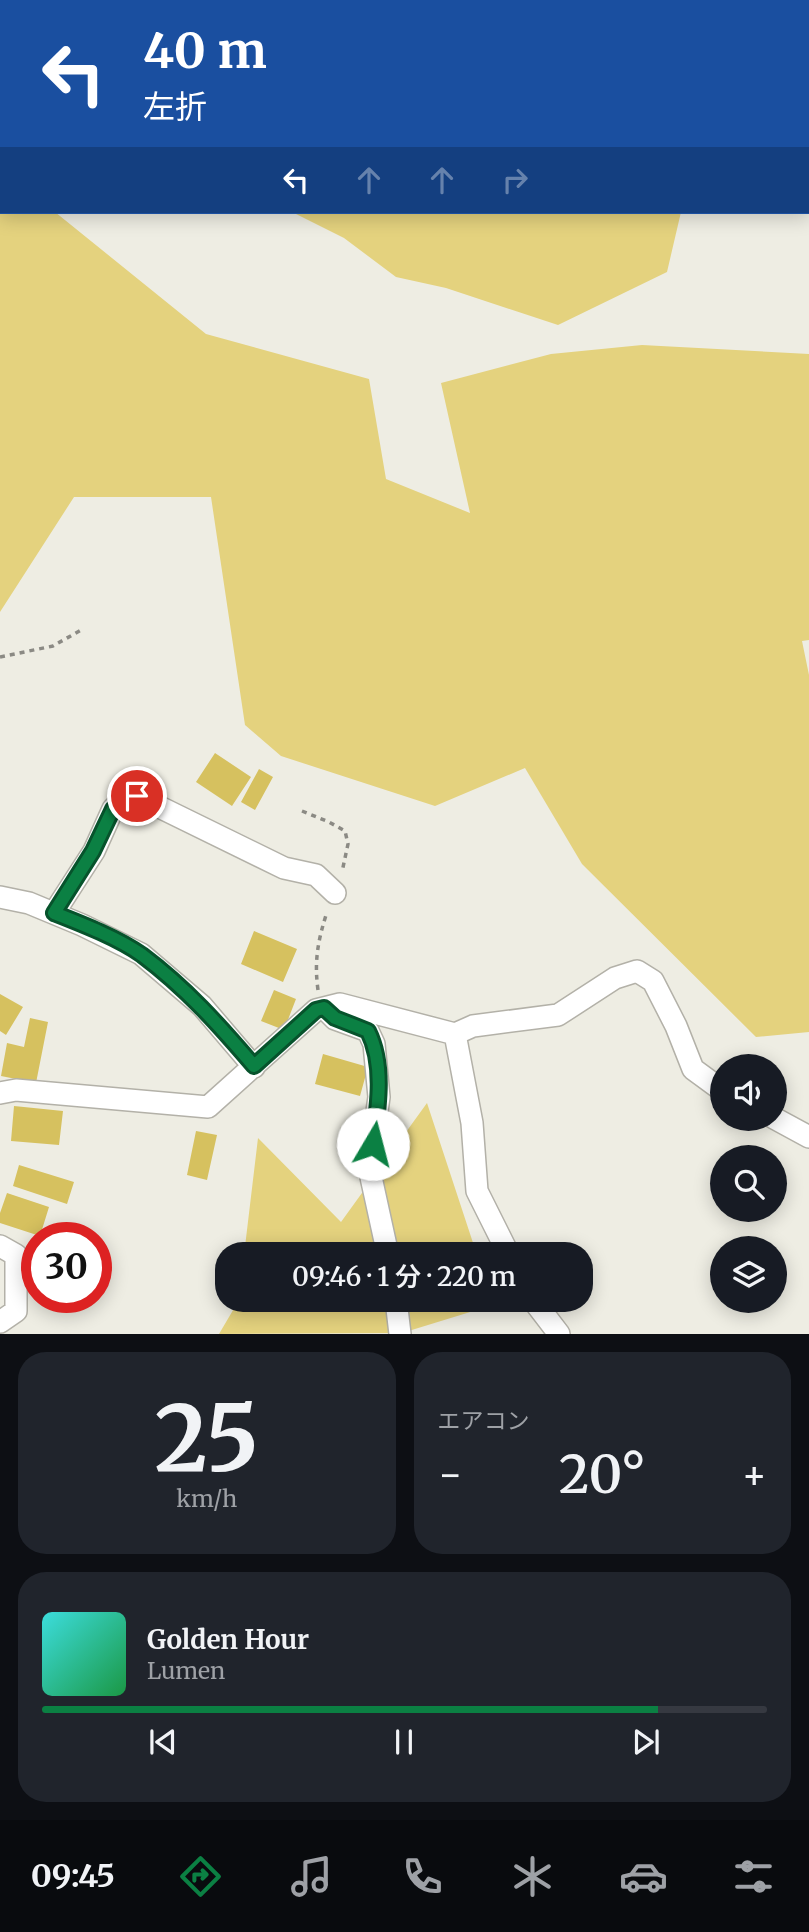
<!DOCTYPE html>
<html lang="ja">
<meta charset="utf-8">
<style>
body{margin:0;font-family:Merriweather,"Noto Sans JP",serif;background:#20242c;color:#f1f3f6;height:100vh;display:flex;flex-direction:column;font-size:26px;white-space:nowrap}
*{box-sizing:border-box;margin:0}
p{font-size:23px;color:#9ea1a6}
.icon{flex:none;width:38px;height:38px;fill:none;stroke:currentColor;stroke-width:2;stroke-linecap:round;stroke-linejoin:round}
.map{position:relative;height:1334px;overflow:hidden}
.details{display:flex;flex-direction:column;gap:18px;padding:18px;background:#0d0f14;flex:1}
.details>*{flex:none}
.hud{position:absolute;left:0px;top:0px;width:810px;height:214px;box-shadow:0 4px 18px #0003;background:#1a4fa0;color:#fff;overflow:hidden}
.tools{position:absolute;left:710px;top:1054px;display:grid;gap:14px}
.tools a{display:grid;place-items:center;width:77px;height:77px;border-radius:50%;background:#171b24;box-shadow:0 4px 18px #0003;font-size:35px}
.speed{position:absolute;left:21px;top:1222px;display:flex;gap:14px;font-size:35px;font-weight:700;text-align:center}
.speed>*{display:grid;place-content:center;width:91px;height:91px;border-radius:50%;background:#171b24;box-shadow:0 4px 18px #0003;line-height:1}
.speed .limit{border:10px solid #d22;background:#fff;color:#111}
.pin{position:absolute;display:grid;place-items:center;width:60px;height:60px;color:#fff;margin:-30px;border:4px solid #fff;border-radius:50%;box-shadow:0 2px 7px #0007}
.me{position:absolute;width:77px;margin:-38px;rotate:8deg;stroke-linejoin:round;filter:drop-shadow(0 0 5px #0008)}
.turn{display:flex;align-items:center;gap:24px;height:147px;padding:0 28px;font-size:32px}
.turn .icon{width:91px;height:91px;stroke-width:2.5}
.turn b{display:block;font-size:49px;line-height:60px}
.lanes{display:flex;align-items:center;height:66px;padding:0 28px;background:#0003;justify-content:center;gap:35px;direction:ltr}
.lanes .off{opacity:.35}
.big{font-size:52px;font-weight:600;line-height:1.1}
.details .widget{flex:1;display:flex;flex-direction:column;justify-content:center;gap:10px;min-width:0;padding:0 24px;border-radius:28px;background:#20242c}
.details .dial{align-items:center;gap:0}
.dial b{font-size:91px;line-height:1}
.song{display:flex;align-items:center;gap:21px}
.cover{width:84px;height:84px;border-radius:10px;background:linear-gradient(135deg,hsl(180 70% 55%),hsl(140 70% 35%))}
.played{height:7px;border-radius:4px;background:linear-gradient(90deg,#0b8043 85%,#363941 85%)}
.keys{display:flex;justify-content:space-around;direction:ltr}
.heat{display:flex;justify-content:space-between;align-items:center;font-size:38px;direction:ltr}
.details .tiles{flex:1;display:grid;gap:18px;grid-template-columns:1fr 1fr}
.widget:last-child{grid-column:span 2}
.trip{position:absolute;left:215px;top:1242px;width:378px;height:70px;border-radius:28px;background:#171b24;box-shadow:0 4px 18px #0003;font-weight:600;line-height:70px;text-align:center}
.menu{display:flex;height:112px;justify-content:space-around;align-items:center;background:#090b0e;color:#9ea1a6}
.menu .icon{width:49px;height:49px}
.menu .on{color:#0b8043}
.menu b{font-size:32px;color:#f1f3f6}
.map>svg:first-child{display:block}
</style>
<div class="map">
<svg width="809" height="1334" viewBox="0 0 809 1334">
<rect width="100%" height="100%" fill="#eeede3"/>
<!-- green -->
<path fill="#e4d27e" d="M99,0h404l-402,2z
M0,189l2,23h53l151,122 163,45 17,100 84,34 -29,-130 110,-29 91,-9 167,9v286l-7,1 7,34v357l-53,5 -174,-173 -57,-96 -90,38 -154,-50 -36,-31 -34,-228h-137l-74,115z
M292,212h389l-14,60 -109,53 -112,-37 -50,-11 -52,-39z
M427,1103l50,152h-233l14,-117 83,84z
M239,1300h252l2,5 -91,28 -183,1z"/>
<!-- building -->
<path fill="#d6c15f" d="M215,753l36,24 -19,29 -36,-24z
M259,769l14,8 -18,33 -14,-8z
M254,931l43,18 -14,33 -42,-18z
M274,990l22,9 -12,31 -23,-9z
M0,994l23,13 -17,28 -6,-4z
M30,1018l18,4 -12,61 -35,-7 6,-33 17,4z
M323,1054l45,13 -8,29 -45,-12z
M14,1106l49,5 -4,34 -48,-4z
M196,1131l21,4 -10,45 -20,-5z
M19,1165l55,17 -7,22 -54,-18z
M7,1193l42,14 -9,29 -40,-13v-10z"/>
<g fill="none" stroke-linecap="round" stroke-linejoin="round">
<defs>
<path id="minor" d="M784,0l2,2
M808,17h1
M0,897l29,6 53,22 59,29 61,52 52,61
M54,913l40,-62 19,-42 9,-9 15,-4 147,72 32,7 19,18
M324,1008l11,11 33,12 6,13 5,53 -10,71 19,87
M455,1034l17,89 5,68 32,64
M0,1093l16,-3 192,17 108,-97 24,-6 115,30 18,-8 85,-11 57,-37 22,-7 16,10 23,45 17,43 30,22
M774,1118l35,19
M0,1246l16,9v56l-16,11
M396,1300l4,34
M533,1300l26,34"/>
<path id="primary" d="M647,0l5,2
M808,45h1"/>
</defs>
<!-- minor casing -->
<use href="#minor" stroke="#b3b1a8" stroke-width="24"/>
<!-- primary casing -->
<use href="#primary" stroke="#cac9c9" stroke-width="37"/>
<!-- path -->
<path stroke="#8b8a84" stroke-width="3.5" stroke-dasharray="5 5" stroke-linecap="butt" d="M0,657l53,-11 28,-16
M302,811l27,11 16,9 3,13 -6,28
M318,990c-4,-29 0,-50 9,-78"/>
<!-- minor -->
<use href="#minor" stroke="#fff" stroke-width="21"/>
<!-- primary -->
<use href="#primary" stroke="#85c5d7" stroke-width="33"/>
</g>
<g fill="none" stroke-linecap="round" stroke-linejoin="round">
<defs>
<path id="route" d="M137,796l-15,4 -9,9 -20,42 -39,62c28,11 64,25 88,42 44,33 77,70 112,111l62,-56 8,-2 11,10 33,13c17,34 10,77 5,113"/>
</defs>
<!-- route casing -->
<use href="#route" stroke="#07532c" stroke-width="18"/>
<!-- route -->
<use href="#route" stroke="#0b8043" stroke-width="12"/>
</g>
</svg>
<div class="tools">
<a><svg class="icon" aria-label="sound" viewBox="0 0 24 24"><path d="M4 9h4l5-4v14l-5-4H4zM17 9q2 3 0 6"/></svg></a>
<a><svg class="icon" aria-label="search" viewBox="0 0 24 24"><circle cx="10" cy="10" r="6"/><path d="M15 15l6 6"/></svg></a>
<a><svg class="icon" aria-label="layers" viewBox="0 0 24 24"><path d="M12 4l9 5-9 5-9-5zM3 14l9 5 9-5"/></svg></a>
</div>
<div class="speed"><div class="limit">30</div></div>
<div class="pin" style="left:137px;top:796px;background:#d93025"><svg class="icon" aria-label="arrive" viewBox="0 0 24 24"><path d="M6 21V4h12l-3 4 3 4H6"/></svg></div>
<svg class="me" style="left:373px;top:1144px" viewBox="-20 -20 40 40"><circle r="19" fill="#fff"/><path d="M0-13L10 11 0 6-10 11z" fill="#0b8043"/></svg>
<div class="trip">09:46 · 1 分 · 220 m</div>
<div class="hud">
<div class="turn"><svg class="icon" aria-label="left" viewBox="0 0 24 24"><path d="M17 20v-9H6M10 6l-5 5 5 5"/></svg><div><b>40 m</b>左折</div></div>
<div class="lanes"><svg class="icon" aria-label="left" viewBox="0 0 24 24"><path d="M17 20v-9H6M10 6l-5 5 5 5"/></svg><svg class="icon off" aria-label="ahead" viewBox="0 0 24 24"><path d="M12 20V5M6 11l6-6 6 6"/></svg><svg class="icon off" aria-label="ahead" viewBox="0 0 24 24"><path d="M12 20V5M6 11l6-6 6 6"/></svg><svg class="icon off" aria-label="right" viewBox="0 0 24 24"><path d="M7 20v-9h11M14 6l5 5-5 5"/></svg></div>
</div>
</div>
<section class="details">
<div class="tiles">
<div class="widget dial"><b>25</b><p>km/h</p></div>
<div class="widget"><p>エアコン</p>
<div class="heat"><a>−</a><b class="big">20°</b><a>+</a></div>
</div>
<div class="widget">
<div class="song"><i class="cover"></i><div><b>Golden Hour</b><p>Lumen</p></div></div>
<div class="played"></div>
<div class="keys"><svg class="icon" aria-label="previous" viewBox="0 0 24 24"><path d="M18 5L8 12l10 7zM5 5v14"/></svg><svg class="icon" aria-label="pause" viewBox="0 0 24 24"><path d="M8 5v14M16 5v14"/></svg><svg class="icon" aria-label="next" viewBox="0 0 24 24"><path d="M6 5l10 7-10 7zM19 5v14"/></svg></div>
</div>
</div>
</section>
<nav class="menu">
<b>09:45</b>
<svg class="icon on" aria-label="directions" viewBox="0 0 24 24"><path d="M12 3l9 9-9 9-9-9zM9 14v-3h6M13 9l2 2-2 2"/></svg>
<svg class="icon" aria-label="music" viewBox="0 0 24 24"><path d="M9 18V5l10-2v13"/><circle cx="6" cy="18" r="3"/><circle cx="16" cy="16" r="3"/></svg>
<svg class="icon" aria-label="phone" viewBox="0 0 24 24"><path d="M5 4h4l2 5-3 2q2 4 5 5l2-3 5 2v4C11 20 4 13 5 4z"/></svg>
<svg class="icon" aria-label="climate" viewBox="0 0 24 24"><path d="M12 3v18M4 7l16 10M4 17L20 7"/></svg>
<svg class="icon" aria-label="car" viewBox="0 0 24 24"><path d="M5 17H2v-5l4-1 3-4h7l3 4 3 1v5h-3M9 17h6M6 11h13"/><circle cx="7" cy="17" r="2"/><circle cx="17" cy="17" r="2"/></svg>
<svg class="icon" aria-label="filters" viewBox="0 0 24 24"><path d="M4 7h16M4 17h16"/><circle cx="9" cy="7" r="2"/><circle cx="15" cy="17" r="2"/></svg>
</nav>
